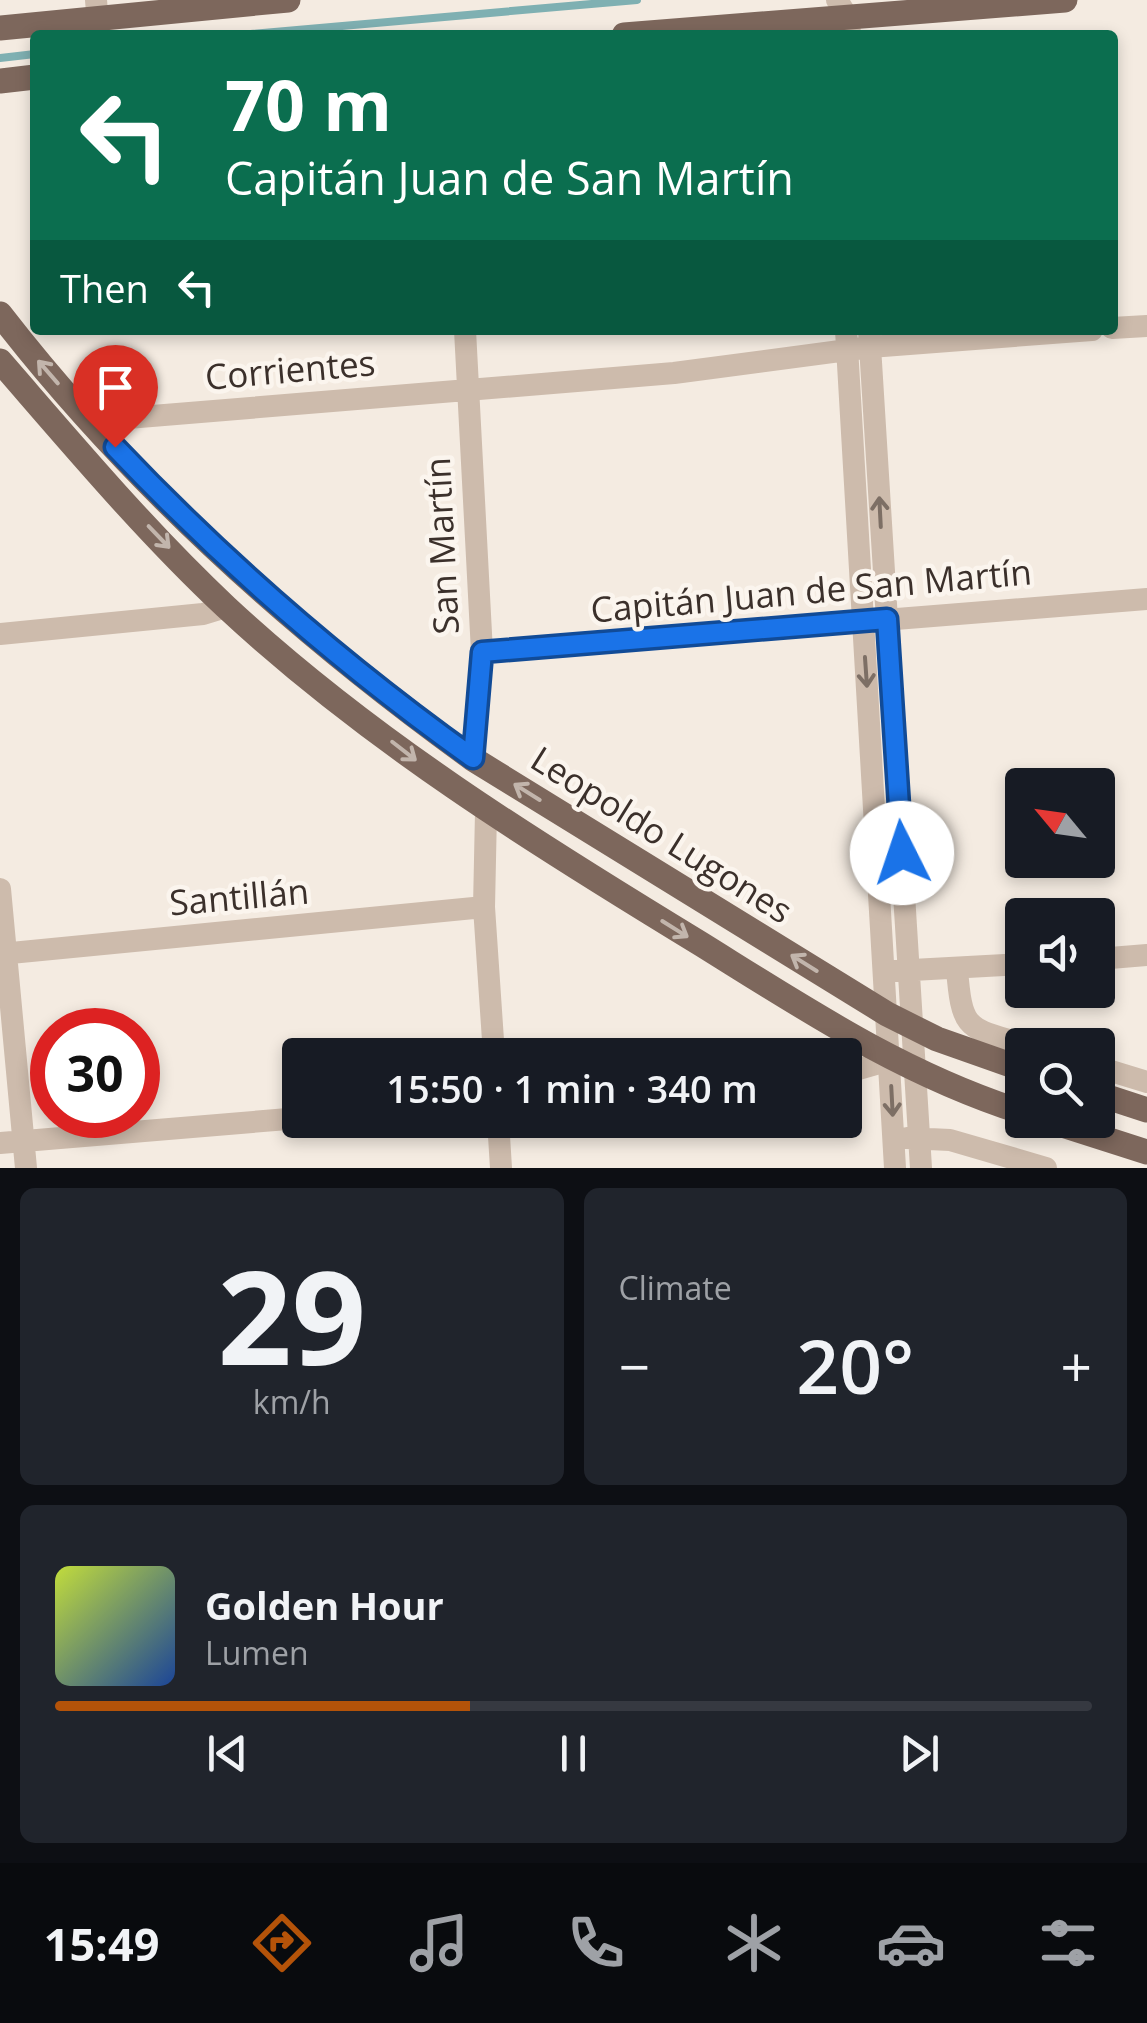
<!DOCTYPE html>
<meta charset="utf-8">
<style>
body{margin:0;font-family:"Open Sans",sans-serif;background:#20242c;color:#f1f3f6;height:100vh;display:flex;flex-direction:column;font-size:38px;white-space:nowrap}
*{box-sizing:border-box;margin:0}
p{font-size:32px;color:#9ea1a6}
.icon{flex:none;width:55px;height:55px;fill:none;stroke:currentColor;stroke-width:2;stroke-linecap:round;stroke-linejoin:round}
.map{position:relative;height:1168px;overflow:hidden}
.details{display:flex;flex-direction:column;gap:20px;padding:20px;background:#0d0f14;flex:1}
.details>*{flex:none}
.guide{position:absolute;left:30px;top:30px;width:1088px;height:305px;border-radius:10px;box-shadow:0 5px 15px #0003;background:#0b6e4f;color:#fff;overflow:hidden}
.needle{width:65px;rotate:299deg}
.fabs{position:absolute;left:1005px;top:768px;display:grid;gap:20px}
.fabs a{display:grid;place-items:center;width:110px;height:110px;border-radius:10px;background:#171b24;box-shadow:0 5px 15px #0003;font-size:50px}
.speed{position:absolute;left:30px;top:1008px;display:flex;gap:20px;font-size:50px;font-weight:700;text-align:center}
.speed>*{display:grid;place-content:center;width:130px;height:130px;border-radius:50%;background:#171b24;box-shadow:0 5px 15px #0003;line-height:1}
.speed .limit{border:15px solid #d22;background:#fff;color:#111}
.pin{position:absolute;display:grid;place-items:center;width:85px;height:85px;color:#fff;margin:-102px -42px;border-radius:50% 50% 50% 0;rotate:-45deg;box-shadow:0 0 10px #0007}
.pin .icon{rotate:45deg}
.me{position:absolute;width:110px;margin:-55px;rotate:356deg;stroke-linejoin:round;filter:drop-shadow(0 0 8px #0008)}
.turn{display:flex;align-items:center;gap:35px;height:210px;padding:0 30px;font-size:45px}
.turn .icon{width:130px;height:130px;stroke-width:2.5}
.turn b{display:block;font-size:70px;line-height:85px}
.then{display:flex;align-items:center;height:95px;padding:0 30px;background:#0003;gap:20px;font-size:38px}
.big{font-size:75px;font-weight:600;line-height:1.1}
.details .card{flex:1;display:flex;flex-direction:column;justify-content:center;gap:15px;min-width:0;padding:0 35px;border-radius:15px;background:#20242c}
.details .dial{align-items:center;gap:0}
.dial b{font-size:130px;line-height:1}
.song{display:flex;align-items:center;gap:30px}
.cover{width:120px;height:120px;border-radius:15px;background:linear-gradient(135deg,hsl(70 70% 55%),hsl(220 70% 35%))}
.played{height:10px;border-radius:5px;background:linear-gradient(90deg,#b45309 40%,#363941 40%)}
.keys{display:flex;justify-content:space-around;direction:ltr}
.heat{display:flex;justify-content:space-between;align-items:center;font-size:55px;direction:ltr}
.details .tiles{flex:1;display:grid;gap:20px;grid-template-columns:1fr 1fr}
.card:last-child{grid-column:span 2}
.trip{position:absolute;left:282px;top:1038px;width:580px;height:100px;border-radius:10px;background:#171b24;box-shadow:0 5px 15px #0003;font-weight:600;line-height:100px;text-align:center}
.tab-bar{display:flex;height:160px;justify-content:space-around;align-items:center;background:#090b0e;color:#9ea1a6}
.tab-bar .icon{width:70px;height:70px}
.tab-bar .current{color:#b45309}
.tab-bar b{font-size:45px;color:#f1f3f6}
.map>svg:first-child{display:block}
</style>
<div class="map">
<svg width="1147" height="1168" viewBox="0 0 1147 1168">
<rect width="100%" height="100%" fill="#f4ebe1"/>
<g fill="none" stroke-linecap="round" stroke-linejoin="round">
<!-- stream -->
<path stroke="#7fb0b2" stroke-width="8" d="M239,35l398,-35
M0,58l35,-4"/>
<!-- minor -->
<path stroke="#cdbbac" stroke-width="22" d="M96,0l3,35
M837,0l12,19 1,16
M1112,328l35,-2
M465,330l17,322 -9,107
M846,330l49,838
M869,330l52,838
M91,421l583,-48 196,-26 222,-17
M0,634l203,-20 23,-7
M482,652l665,-53
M486,812l-2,95 10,148
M0,889l26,279
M0,954l484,-47
M1098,959l49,-4
M957,969c5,63 10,58 68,76
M894,971l128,-7
M1098,1067l49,15
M845,1073l45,-13
M498,1120l3,48
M907,1138l43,2 96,28
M0,1143l300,-25"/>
<!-- major -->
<path stroke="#7d675c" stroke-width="25" d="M0,28l288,-28
M624,35l441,-35
M0,81l35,-4
M0,314c133,172 297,318 473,445l414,255 50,25 85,30
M0,361c73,84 145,170 226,246 143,133 309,236 475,337 106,66 202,130 321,168
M1098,1094l49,16
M1047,1120l100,32"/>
</g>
<!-- one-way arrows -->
<defs><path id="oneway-shaft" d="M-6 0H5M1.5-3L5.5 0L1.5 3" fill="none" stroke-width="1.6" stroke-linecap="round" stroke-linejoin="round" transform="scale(2.5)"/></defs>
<g stroke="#c2b5ac">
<use href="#oneway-shaft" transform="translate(48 372) rotate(-131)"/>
<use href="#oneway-shaft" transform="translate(159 537) rotate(46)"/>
<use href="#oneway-shaft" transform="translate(404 751) rotate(38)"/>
<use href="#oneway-shaft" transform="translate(527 792) rotate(-148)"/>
<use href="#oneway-shaft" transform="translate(675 929) rotate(32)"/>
<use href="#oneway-shaft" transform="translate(804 963) rotate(-148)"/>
</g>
<g stroke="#7d6f65">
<use href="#oneway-shaft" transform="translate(880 512) rotate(-93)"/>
<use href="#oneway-shaft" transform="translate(866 672) rotate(86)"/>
<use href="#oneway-shaft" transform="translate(892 1101) rotate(87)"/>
</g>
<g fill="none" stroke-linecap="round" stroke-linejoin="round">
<defs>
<path id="route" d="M115,447c110,116 228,218 358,311l9,-106 405,-33 15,234"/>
</defs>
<!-- route casing -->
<use href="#route" stroke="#114b97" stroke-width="25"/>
<!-- route -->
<use href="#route" stroke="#1a73e8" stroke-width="18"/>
</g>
<g text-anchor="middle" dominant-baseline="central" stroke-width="9" stroke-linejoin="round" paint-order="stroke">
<!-- street labels -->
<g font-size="35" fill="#3b302b" stroke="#fbf5ee">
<text transform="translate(290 369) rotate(-5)">Corrientes</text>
<text transform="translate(441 546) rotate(-93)">San Martín</text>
<text transform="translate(811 590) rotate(-5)">Capitán Juan de San Martín</text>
<text transform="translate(662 834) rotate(32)">Leopoldo Lugones</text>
<text transform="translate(239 896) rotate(-5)">Santillán</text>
</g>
</g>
</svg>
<div class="fabs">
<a><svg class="needle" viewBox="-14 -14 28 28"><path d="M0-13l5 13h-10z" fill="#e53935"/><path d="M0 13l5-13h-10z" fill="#9ea1a6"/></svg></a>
<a><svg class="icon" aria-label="sound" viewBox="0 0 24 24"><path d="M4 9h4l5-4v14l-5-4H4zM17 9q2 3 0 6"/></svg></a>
<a><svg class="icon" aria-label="search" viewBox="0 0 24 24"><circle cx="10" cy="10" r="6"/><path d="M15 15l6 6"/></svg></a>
</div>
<div class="speed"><div class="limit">30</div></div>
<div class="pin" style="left:115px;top:447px;background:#d93025"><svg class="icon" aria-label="arrive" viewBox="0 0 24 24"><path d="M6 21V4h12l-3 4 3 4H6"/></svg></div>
<svg class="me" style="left:902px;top:853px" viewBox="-20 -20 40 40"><circle r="19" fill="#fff"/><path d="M0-13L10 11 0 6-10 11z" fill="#1a73e8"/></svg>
<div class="trip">15:50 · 1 min · 340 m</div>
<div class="guide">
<div class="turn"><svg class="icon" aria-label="left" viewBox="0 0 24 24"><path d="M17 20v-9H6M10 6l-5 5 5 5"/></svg><div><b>70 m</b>Capitán Juan de San Martín</div></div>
<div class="then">Then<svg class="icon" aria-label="left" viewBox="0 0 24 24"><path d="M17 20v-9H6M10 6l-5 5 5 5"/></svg></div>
</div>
</div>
<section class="details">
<div class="tiles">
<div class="card dial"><b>29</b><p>km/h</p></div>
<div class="card"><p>Climate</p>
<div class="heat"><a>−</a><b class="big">20°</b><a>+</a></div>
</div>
<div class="card">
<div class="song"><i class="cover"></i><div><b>Golden Hour</b><p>Lumen</p></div></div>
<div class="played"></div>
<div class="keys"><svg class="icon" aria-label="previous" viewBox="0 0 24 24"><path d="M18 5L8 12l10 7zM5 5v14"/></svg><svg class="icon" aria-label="pause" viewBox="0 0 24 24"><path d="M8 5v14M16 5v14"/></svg><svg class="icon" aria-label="next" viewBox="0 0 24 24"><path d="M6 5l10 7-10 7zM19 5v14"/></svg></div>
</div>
</div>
</section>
<nav class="tab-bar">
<b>15:49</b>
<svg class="icon current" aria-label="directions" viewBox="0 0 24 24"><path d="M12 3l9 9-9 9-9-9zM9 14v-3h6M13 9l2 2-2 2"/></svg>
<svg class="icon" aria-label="music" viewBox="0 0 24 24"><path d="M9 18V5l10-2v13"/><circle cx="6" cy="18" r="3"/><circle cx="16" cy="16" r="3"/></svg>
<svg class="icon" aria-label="phone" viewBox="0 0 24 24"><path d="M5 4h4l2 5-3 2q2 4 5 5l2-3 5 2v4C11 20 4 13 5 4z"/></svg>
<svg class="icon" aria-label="climate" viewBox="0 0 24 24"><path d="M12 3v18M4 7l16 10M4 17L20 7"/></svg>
<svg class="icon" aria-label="car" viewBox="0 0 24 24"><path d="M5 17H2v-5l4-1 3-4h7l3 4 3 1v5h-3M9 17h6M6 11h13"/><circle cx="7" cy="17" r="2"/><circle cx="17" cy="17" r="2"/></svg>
<svg class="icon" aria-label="filters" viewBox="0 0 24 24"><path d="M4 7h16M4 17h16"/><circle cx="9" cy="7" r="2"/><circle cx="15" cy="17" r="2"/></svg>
</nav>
